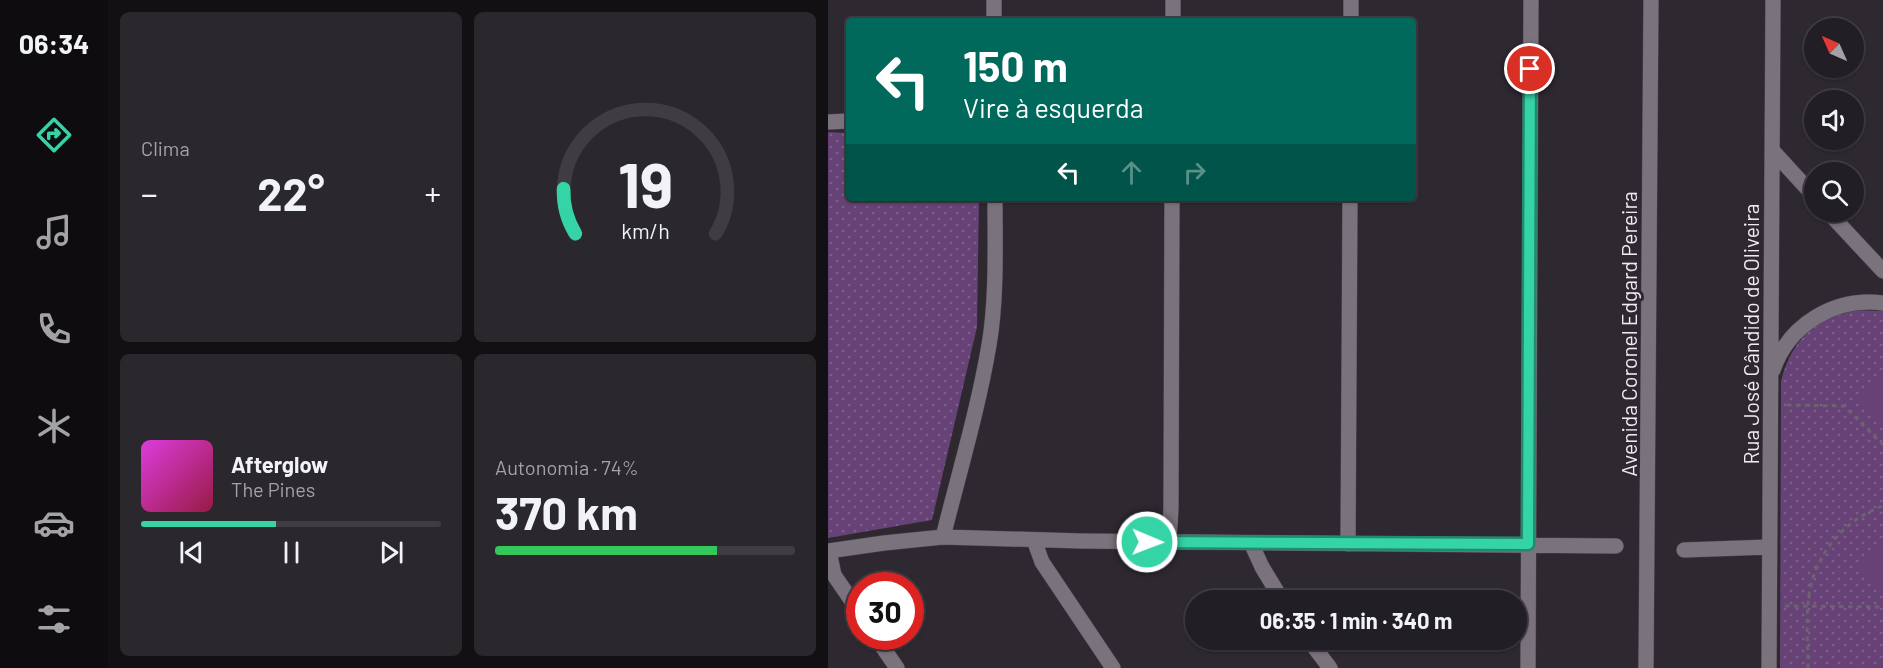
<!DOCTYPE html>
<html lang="pt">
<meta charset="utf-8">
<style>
body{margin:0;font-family:Barlow,sans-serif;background:#2a272d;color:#f1f3f6;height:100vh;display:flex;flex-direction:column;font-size:22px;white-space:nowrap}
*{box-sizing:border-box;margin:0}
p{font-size:20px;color:#a2a2a7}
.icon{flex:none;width:33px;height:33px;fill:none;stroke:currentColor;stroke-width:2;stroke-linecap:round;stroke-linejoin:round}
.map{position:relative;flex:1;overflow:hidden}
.side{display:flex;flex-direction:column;gap:12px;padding:12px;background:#131014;width:720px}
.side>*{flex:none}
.top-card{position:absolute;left:18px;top:18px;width:570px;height:183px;border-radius:6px;box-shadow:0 2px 4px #0004,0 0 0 2px #3f3c42;background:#00695c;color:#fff;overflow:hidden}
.needle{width:39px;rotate:315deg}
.tools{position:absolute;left:976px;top:18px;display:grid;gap:12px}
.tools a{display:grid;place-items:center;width:60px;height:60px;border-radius:50%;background:#221e25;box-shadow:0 2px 4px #0004,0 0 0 2px #3f3c42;font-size:30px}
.speed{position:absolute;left:18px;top:572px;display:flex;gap:12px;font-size:30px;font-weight:700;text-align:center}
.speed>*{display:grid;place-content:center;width:78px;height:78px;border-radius:50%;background:#221e25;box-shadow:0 2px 4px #0004,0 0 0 2px #3f3c42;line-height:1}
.speed .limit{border:9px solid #d22;background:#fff;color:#111}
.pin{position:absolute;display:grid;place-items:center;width:51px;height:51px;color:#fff;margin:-26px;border:3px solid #fff;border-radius:50%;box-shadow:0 2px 6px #0007}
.me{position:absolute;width:66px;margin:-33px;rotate:91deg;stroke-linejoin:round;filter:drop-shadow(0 0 4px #0008)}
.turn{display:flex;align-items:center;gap:21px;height:126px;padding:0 18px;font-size:27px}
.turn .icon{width:78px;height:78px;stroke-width:2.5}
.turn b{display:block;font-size:42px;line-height:51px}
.lanes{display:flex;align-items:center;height:57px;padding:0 18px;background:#0003;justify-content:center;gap:30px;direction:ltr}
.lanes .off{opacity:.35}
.big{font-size:45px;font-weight:700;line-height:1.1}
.side .card{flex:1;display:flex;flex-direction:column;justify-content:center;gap:9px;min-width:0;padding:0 21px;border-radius:9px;background:#2a272d}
.side .dial{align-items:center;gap:0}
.dial svg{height:156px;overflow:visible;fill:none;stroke:#3f3c42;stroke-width:7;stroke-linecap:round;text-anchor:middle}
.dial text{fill:#f1f3f6;stroke:none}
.song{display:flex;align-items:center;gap:18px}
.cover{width:72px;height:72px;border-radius:9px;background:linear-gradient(135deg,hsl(300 70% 55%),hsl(340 70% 35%))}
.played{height:6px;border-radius:3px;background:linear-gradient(90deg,#35d4a7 45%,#3f3c42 45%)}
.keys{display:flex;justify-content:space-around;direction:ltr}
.heat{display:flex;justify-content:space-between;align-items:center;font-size:33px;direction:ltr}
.charge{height:9px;border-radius:4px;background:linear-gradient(90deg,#34c759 74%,#3f3c42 0)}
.side .tiles{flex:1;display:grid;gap:12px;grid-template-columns:repeat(2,1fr)}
.trip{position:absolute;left:357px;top:590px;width:342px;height:60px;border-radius:30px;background:#221e25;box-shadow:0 2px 4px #0004,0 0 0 2px #3f3c42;font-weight:700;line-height:60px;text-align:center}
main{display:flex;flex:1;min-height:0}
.tabs{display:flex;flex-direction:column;width:108px;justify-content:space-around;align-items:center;background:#0e0c0f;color:#a2a2a7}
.tabs .icon{width:42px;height:42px}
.tabs .selected{color:#35d4a7}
.tabs b{font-size:27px;color:#f1f3f6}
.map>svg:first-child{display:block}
</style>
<main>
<nav class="tabs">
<b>06:34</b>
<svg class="icon selected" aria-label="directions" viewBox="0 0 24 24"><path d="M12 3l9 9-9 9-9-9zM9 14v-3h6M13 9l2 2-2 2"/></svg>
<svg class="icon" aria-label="music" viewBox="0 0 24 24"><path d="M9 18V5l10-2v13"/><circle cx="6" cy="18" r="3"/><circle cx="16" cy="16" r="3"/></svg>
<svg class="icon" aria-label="phone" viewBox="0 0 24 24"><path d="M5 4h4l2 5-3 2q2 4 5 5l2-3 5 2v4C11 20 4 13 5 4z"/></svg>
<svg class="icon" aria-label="climate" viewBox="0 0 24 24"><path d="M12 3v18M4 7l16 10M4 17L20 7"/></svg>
<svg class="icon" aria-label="car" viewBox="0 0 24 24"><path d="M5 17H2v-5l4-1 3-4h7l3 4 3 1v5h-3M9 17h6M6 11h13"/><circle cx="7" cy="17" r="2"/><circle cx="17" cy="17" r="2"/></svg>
<svg class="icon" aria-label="filters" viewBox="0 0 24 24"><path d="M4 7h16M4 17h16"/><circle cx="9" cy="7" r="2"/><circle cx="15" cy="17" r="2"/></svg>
</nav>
<section class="side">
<div class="tiles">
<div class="card"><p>Clima</p>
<div class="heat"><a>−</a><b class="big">22°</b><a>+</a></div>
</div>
<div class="card dial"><svg viewBox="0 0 100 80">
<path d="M14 69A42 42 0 1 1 86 69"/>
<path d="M14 69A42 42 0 0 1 8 46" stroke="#35d4a7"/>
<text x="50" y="56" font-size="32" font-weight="700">19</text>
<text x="50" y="72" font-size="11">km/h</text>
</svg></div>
<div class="card">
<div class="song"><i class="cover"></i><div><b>Afterglow</b><p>The Pines</p></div></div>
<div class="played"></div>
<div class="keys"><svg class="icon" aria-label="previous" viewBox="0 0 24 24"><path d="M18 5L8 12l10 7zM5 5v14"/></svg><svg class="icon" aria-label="pause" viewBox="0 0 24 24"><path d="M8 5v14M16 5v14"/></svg><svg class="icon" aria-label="next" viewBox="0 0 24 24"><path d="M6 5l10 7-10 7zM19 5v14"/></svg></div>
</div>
<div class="card"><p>Autonomia · 74%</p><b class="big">370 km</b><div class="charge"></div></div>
</div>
</section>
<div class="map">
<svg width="1055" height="668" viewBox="0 0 1055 668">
<defs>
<pattern id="green-dots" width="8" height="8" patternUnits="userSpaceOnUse" patternTransform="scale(1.5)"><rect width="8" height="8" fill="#674276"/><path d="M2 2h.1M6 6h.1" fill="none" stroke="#7d5d8a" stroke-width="1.8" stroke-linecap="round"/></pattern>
</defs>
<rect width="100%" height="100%" fill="#2e2831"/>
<!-- green -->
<path fill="url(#green-dots)" d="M0,132l21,1v65h130l-2,129 -45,193 -104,18z
M1027,310l28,1v357h-103l1,-286c6,-27 21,-51 47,-64 8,-4 18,-5 27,-8z"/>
<!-- pitch -->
<path fill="#674276" d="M1055,378v48l-24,-25z
M1055,546v49l-25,-25z"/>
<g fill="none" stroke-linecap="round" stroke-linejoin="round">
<defs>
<path id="minor" d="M166,21v-21
M345,21v-21
M523,21v-21
M0,122l21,-1
M944,150l43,47
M1000,212l55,59
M945,370c16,-46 62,-73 110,-67
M115,537c16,-64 35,-127 46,-192 8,-46 6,-100 6,-147
M206,540l8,22 71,106
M341,542l2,-34 1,-310
M423,543l11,24 20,33
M520,544l2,-346
M856,550l85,-3
M0,551l56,-8 59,-6 138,4 535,5
M1,551l5,24 26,38
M47,636l22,32
M480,639l22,29
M700,668l3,-668
M818,668l5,-668
M941,668l4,-668"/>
</defs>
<!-- minor casing -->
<use href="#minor" stroke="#4b454d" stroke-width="16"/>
<!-- path -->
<path stroke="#6a656d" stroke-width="3" stroke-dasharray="4.5 4.5" stroke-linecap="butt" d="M959,405l57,1 39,39
M957,606l98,1
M980,668c0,-26 -3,-53 2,-79 8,-38 36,-70 73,-83"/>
<!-- minor -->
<use href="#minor" stroke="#7a727d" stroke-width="15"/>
</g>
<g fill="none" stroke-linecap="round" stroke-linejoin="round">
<defs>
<path id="route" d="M319,542l381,2 2,-475"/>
</defs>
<!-- route casing -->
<use href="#route" stroke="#228a6d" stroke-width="15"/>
<!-- route -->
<use href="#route" stroke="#35d4a7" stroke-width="10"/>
</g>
<g text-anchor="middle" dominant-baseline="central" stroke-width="6" stroke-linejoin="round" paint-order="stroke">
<!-- street labels -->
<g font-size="21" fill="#f0ebf2" stroke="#2e2831">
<text transform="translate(800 334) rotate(-90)">Avenida Coronel Edgard Pereira</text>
<text transform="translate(922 334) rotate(-90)">Rua José Cândido de Oliveira</text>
</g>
</g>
</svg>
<div class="tools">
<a><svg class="needle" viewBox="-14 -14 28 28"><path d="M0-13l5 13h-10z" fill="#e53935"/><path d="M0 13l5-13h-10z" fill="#a2a2a7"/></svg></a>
<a><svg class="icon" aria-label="sound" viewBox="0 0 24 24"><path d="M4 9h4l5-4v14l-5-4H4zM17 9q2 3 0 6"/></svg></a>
<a><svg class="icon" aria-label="search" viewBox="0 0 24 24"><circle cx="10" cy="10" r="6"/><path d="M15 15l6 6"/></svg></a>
</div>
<div class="speed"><div class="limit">30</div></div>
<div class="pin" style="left:702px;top:69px;background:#d93025"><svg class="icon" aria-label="arrive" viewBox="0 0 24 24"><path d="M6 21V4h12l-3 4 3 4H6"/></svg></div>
<svg class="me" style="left:319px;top:542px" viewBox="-20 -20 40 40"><circle r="17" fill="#35d4a7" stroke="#fff" stroke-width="3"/><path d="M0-11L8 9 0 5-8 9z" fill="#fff"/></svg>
<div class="trip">06:35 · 1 min · 340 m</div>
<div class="top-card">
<div class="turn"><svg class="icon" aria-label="left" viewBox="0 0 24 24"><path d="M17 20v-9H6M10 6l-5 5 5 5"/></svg><div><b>150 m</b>Vire à esquerda</div></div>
<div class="lanes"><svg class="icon" aria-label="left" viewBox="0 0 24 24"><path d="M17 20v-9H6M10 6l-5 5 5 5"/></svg><svg class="icon off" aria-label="ahead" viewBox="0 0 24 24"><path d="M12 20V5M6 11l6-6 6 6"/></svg><svg class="icon off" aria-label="right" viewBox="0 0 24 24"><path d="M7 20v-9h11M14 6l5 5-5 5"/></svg></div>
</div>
</div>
</main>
